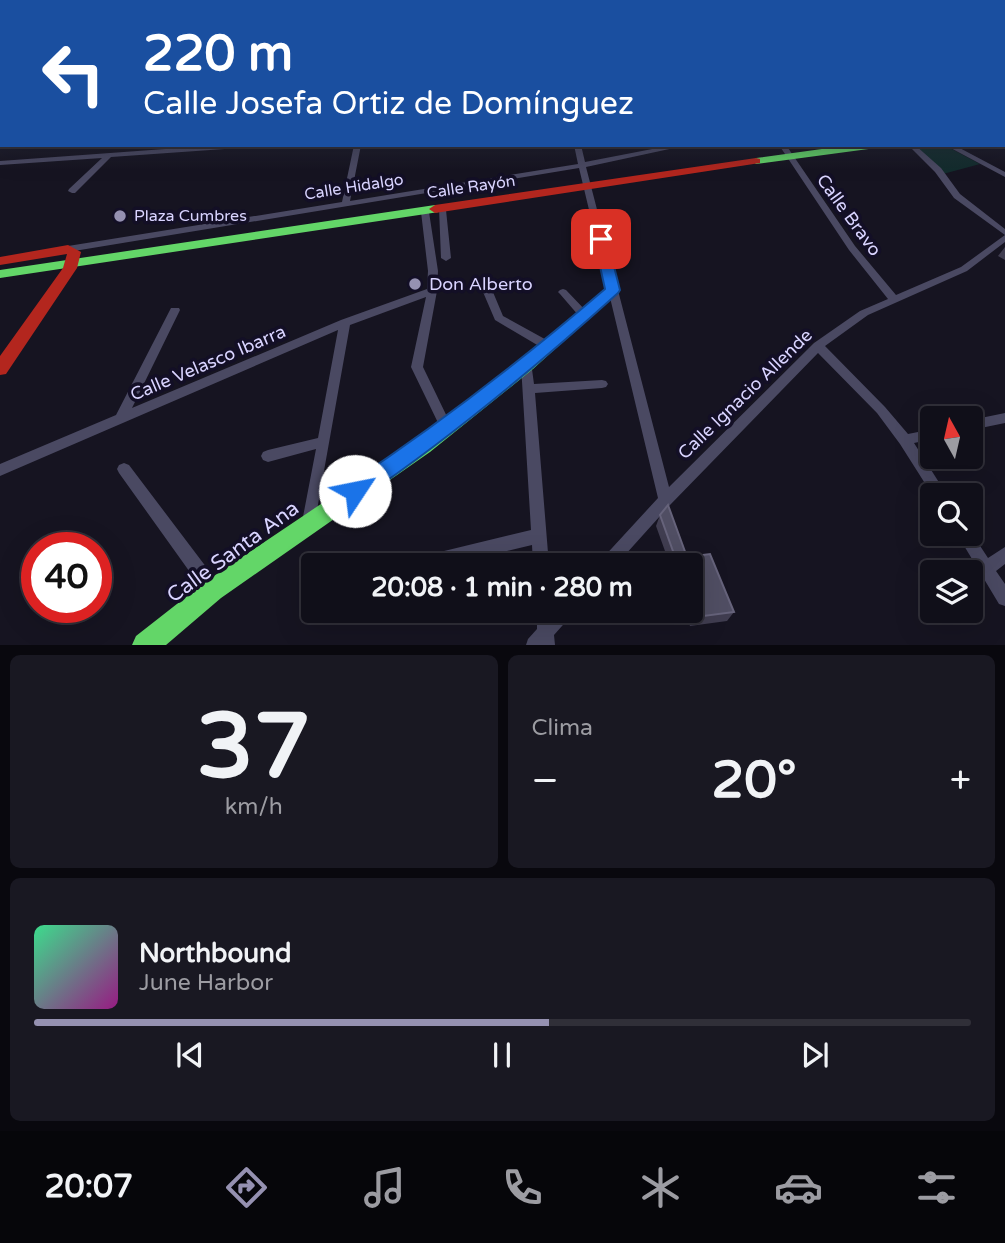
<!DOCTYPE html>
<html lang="es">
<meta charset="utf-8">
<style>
body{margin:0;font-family:"Varela Round",sans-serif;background:#191822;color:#f1f3f6;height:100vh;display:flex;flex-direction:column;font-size:26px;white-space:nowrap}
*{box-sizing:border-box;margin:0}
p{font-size:23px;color:#9c9ca2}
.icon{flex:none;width:38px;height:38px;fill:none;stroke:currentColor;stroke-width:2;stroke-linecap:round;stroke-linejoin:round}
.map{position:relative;height:645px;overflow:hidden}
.panel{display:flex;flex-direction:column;gap:10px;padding:10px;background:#09080e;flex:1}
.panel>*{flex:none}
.guide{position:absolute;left:0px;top:0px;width:1006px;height:147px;box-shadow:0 7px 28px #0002,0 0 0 2px #302f38;background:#1a4fa0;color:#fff;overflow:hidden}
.needle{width:46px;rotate:352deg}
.controls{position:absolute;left:920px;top:406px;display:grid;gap:14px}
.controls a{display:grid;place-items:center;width:63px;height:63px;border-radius:7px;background:#100f19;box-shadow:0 7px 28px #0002,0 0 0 2px #302f38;font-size:35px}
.speed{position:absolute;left:21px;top:532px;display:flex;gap:14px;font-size:35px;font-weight:700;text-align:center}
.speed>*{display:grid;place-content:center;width:91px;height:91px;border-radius:50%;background:#100f19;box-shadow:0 7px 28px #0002,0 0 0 2px #302f38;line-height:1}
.speed .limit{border:10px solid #d22;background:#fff;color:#111}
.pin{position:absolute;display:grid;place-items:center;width:60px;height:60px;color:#fff;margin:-30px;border-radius:14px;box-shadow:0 4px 10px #0006}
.me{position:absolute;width:77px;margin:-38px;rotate:56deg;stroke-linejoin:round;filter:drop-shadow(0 0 5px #0008)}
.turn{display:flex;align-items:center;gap:24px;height:147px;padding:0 28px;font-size:32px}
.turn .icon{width:91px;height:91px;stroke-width:2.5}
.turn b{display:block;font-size:49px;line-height:60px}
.big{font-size:52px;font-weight:800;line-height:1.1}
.panel .tile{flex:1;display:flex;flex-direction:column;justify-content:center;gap:10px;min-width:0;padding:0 24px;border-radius:10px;background:#191822}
.panel .dial{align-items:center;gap:0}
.dial b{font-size:91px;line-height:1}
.song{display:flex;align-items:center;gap:21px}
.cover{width:84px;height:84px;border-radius:10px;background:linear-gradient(135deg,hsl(150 70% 55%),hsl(310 70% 35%))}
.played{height:7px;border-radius:4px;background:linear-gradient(90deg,#9591b1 55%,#302f38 55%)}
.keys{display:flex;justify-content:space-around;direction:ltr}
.heat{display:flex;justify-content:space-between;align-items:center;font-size:38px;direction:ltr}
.panel .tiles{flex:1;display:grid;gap:10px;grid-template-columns:1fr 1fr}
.tile:last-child{grid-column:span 2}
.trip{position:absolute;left:301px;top:553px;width:402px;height:70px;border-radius:7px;background:#100f19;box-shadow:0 7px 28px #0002,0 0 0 2px #302f38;font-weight:800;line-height:70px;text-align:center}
.dock{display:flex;height:112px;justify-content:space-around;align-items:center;background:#06060a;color:#9c9ca2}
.dock .icon{width:49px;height:49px}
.dock .current{color:#9591b1}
.dock b{font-size:32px;color:#f1f3f6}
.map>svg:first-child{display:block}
</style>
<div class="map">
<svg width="1005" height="645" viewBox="0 0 1005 645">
<rect width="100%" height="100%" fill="#161421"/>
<!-- green -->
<path fill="#132c2d" d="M913,145h31l36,19 -37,10z"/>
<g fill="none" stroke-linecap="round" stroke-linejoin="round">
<!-- street -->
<path fill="#4a4962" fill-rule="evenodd" d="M1004,91h1v4h-1z
M0,95h2v4h-2z
M1004,101h1v4h-1z
M1004,130h1v4h-1z
M220,145h36l-3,2 -142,10 -36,36h-3l-4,-2 1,-2 33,-31 -102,7v-4z
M354,145h7l-11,56 228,-37 -4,-19h7l4,17 88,-17h15l-102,22 83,320 145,-144 46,-32 28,-12 -39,-49 -70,-105h7l69,101 41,49 65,-28 44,-32 -51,-37 -19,-26 -27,-27h7l26,23 19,26 45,35v13l-38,29 -99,44 -43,31 60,61 23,27 25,-5v10l-19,4 33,52 -14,1 -33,-52 -23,-31 -59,-60 -148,152 -54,60h-18l3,-5 57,-62 -79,-330 -511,84 -5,-3 5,-3 274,-44z
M945,145h9l51,27v5z
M439,208h6l1,2 5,48 -5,3 -5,-3z
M422,210h3l4,2 9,59 -1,20 -14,76 29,60 -2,4 -4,1 -4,-1 -31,-64 15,-70 -76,28 -36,202 -5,2 -5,-2 -2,-5 14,-73 -48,13 -5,-2 -2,-4 2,-4 5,-2 50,-12 20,-108 -338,146v-12l116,-49 55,-107h8l1,2 -48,98 209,-88 86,-31 1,-18 -7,-59z
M485,282l5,3 13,31 49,27 1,3 -1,3h-8l-49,-29 -15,-35z
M563,289l3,1 21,22 1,2 -1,2h-8l-19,-22 -2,-2 2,-2z
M527,361l4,1 3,22 68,-4 4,1 2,3 -2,3 -4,1 -67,5 14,172h-16l-1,-20 -83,20h-14l-3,-5 3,-5 5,-3 91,-22 -10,-165 2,-3z
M1005,413v10l-34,7v-10z
M124,463l5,2 90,119 2,6 -2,6 -6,2 -6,-2 -88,-123 -2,-4 2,-4z
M971,532l17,26 17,-11v17l-9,7 9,13v22l-6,-2 -42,-70h14z
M537,611h35l-2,6 -16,18 1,10h-29l2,-6 9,-10z"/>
<!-- fast -->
<path fill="#63d668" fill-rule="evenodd" d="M851,145h30l-5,3 -120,16 -5,-3 5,-3z
M435,205l4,1v6l-439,66v-8z
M612,285l7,5 -2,3 -84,76 -103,83 -209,146 -55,47h-34l4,-9 69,-54 211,-142 105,-79 86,-74z"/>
<!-- jam -->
<path fill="#b3261e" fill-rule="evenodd" d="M756,158l4,1v4l-325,50 -6,-4 6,-4z
M68,245l13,7 -4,16 -71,106 -6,1v-19l63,-88 4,-14 -67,11v-8z"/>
</g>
<!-- wall -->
<path fill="#403d50" d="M1005,247v13l-7,-4z
M660,515l27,42 47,55 -7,9 -37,5 -5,-15h6v-46h-21l-14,-39z"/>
<!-- building -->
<path fill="#504e63" stroke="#66637b" stroke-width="2" d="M668,505l19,52 23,-3 24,58 -38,5 -5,-13v-39h-13l-18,-50z"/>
<!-- sky -->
<linearGradient id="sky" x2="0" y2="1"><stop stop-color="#0c0b12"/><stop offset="0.46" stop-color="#363a4e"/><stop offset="1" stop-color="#363a4e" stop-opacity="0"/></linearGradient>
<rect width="1005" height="170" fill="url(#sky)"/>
<!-- route -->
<path fill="#1a73e8" stroke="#114b97" stroke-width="2" d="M601,235l6,4 13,51 -2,3c-82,74 -165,143 -256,205l-7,3 -8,-3 -3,-7 3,-6c91,-60 175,-125 258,-196l-11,-50z"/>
<!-- markers -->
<g fill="#9591b1" stroke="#130f26" stroke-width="2.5">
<circle cx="120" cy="216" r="7"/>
<circle cx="415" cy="284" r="7"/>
</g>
<g text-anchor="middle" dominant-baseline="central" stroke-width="7" stroke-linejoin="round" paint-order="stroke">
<!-- far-street labels -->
<g font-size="16" fill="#d9d4ff" stroke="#130f26">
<text transform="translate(354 187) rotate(-9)">Calle Hidalgo</text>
<text transform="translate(471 187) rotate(-8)">Calle Rayón</text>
</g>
<!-- far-poi labels -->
<g font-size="16" fill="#d9d4ff" stroke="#130f26" text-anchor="start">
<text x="134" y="216">Plaza Cumbres</text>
</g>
<!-- street labels -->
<g font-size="18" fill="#d9d4ff" stroke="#130f26">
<text transform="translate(849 215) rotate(54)">Calle Bravo</text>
<text transform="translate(208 363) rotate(-23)">Calle Velasco Ibarra</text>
<text transform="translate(745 394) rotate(-44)">Calle Ignacio Allende</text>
</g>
<!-- poi labels -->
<g font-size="18" fill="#d9d4ff" stroke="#130f26" text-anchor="start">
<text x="429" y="284">Don Alberto</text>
</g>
<!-- near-street labels -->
<g font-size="21" fill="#d9d4ff" stroke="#130f26">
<text transform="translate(233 552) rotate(-36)">Calle Santa Ana</text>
</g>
</g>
</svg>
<div class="controls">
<a><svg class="needle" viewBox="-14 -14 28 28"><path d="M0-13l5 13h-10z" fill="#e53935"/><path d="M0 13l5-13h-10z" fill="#9c9ca2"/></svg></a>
<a><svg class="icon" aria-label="search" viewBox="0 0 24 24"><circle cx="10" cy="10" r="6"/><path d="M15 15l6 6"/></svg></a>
<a><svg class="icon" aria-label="layers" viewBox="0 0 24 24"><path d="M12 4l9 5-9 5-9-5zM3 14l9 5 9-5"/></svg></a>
</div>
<div class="speed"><div class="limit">40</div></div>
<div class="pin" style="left:601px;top:239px;background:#d93025"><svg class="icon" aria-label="arrive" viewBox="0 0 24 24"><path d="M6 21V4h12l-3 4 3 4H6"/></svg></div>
<svg class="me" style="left:355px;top:491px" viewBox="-20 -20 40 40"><circle r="19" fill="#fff"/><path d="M0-13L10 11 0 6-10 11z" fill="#1a73e8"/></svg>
<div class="trip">20:08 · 1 min · 280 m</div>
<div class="guide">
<div class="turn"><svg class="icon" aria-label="left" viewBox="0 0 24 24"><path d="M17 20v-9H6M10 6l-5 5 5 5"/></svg><div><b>220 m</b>Calle Josefa Ortiz de Domínguez</div></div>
</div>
</div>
<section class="panel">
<div class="tiles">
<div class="tile dial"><b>37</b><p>km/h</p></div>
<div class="tile"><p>Clima</p>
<div class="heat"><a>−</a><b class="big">20°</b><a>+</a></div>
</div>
<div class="tile">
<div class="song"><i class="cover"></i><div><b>Northbound</b><p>June Harbor</p></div></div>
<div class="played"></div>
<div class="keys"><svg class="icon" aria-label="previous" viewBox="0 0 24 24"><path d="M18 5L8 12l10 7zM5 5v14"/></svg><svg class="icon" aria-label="pause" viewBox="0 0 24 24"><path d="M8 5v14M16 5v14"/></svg><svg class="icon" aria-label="next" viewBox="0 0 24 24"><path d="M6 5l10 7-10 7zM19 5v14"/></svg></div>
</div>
</div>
</section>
<nav class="dock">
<b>20:07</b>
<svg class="icon current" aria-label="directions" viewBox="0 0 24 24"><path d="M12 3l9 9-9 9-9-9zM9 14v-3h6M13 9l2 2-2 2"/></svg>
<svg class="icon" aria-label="music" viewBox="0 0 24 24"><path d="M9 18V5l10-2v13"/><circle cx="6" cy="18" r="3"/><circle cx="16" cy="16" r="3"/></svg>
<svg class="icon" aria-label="phone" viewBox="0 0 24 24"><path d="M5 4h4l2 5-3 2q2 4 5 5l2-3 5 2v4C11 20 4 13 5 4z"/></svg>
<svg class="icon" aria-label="climate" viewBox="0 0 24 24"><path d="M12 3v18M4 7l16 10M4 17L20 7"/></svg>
<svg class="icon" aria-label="car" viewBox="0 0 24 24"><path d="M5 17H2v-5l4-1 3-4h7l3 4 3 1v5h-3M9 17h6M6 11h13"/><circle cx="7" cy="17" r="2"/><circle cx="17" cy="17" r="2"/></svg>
<svg class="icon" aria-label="filters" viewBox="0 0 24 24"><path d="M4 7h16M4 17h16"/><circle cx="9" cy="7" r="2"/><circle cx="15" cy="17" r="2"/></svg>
</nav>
